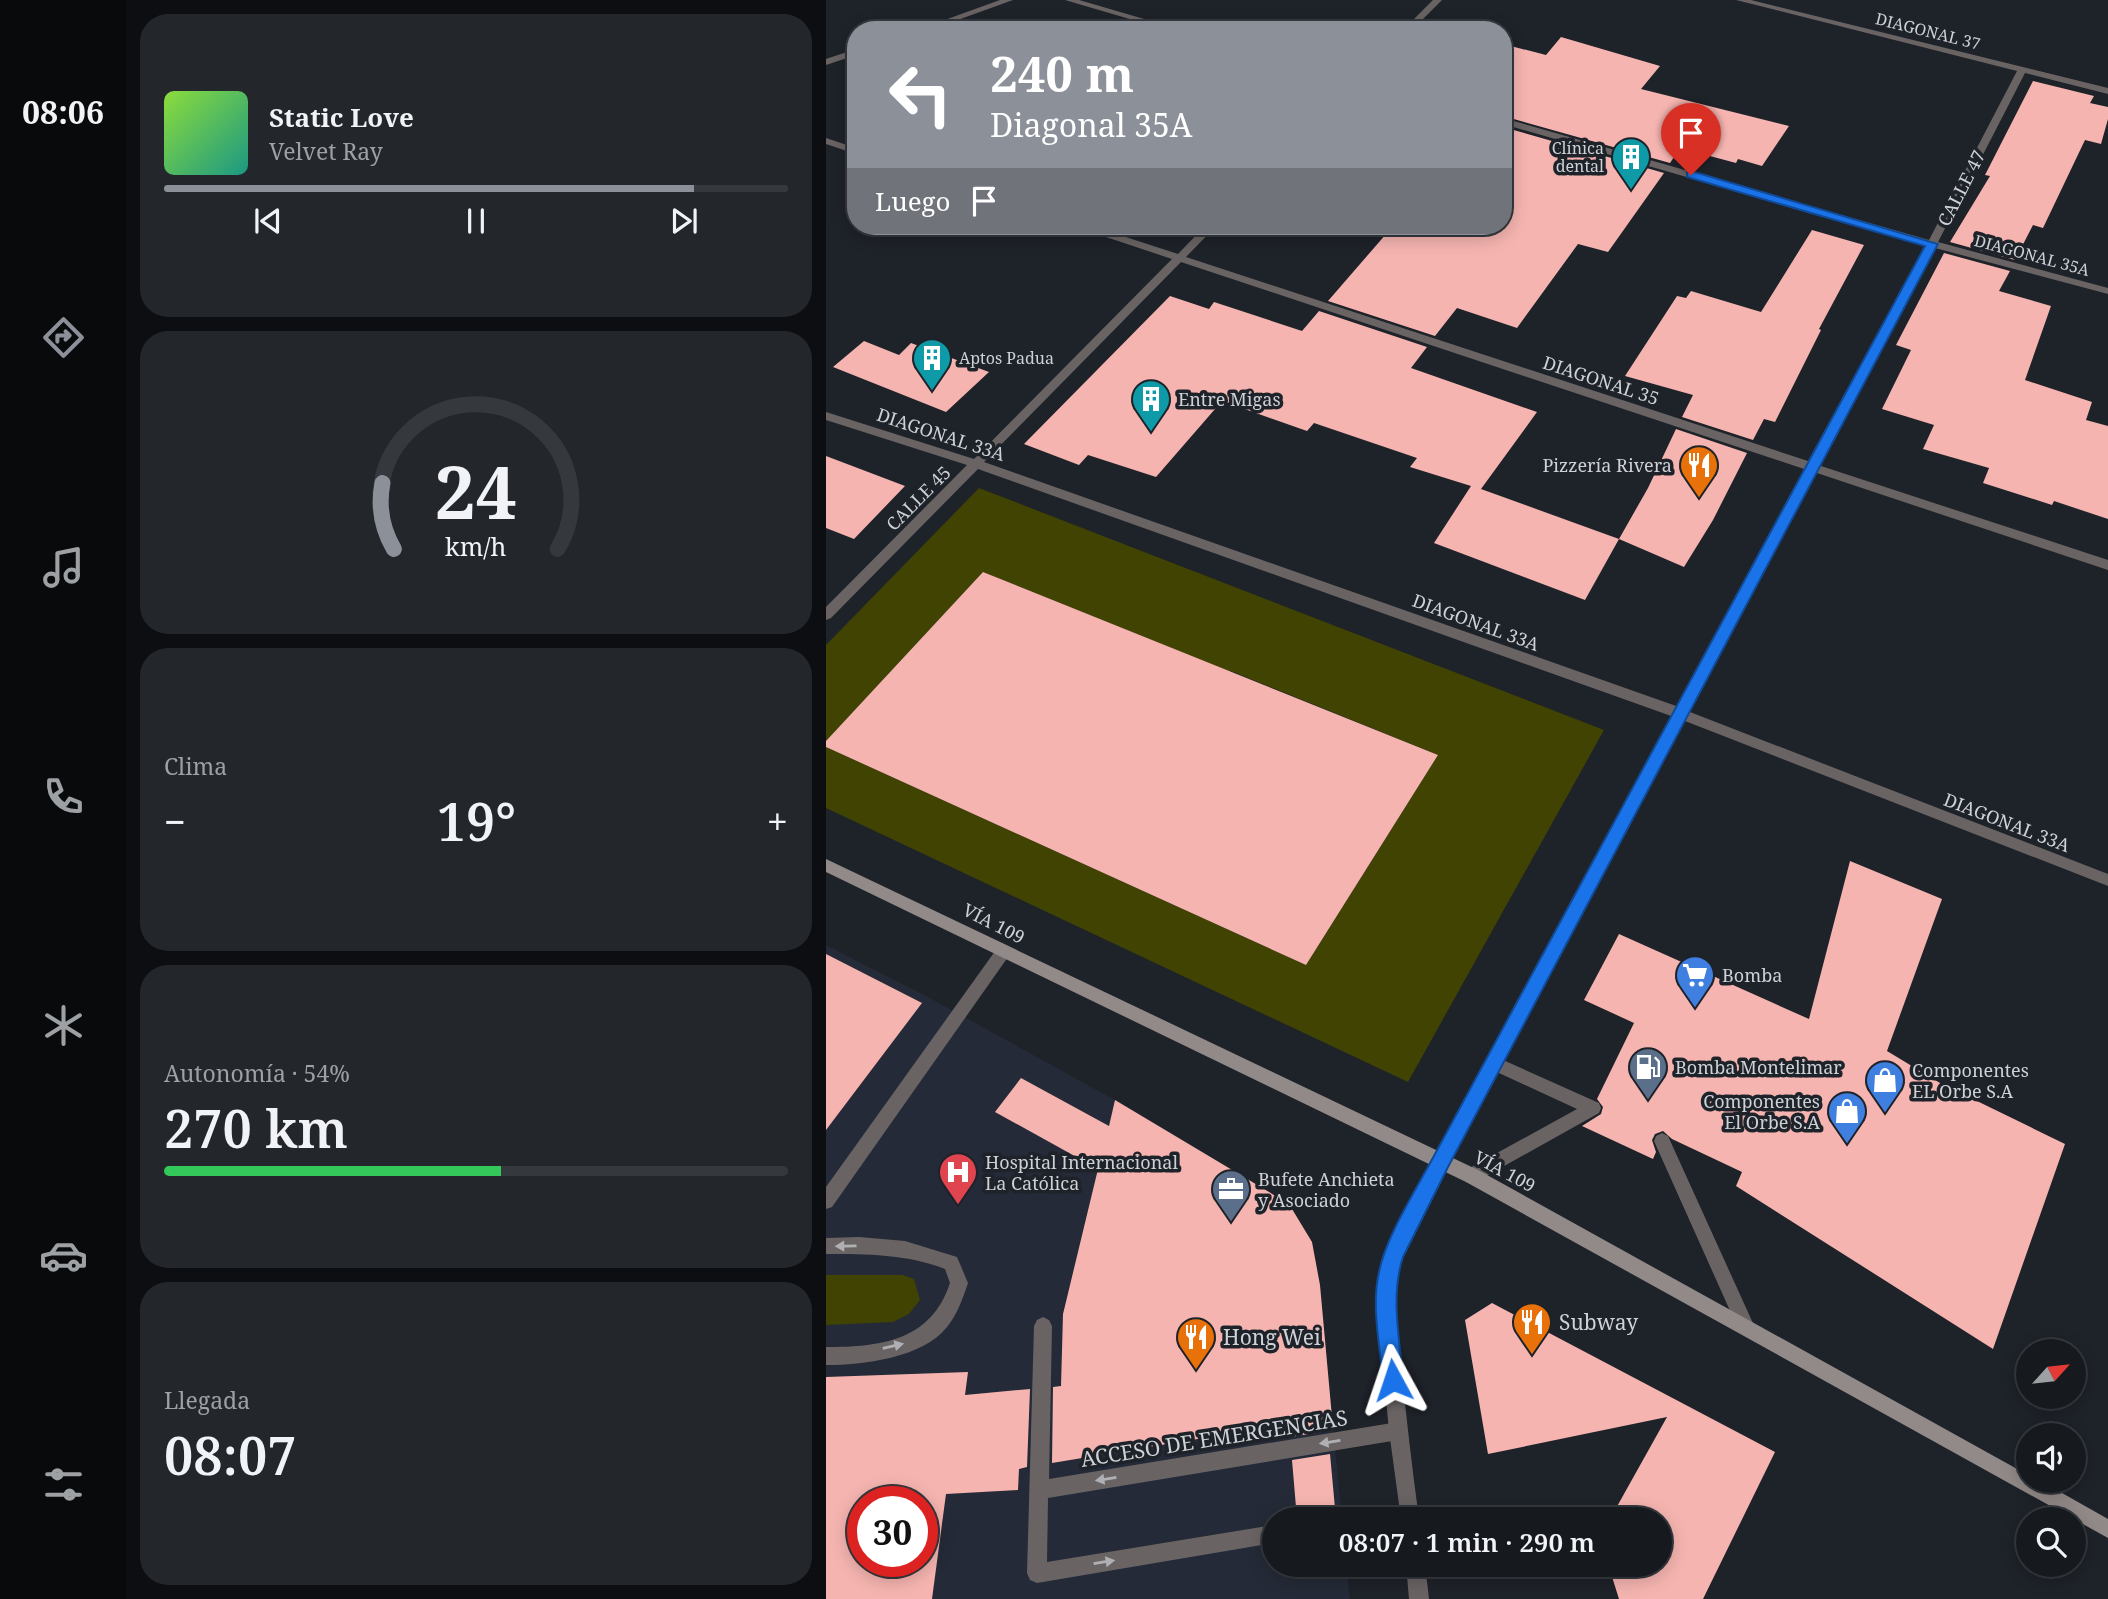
<!DOCTYPE html>
<html lang="es">
<meta charset="utf-8">
<style>
body{margin:0;font-family:"Noto Serif",serif;background:#23272c;color:#f1f3f6;height:100vh;display:flex;flex-direction:column;font-size:26px;white-space:nowrap}
*{box-sizing:border-box;margin:0}
p{font-size:23px;color:#9ea1a4}
.icon{flex:none;width:38px;height:38px;fill:none;stroke:currentColor;stroke-width:2;stroke-linecap:round;stroke-linejoin:round}
.map{position:relative;flex:1;overflow:hidden}
.sheet{display:flex;flex-direction:column;gap:14px;padding:14px;background:#0c0e11;width:700px}
.sheet>*{flex:none}
.top-card{position:absolute;left:21px;top:21px;width:665px;height:214px;border-radius:28px;box-shadow:0 4px 18px #0003,0 0 0 2px #35383d;background:#8c9099;color:#fff;overflow:hidden}
.needle{width:46px;rotate:63deg}
.buttons{position:absolute;left:1190px;top:1339px;display:grid;gap:14px}
.buttons a{display:grid;place-items:center;width:70px;height:70px;border-radius:50%;background:#161a1f;box-shadow:0 4px 18px #0003,0 0 0 2px #35383d;font-size:35px}
.speed{position:absolute;left:21px;top:1486px;display:flex;gap:14px;font-size:35px;font-weight:700;text-align:center}
.speed>*{display:grid;place-content:center;width:91px;height:91px;border-radius:50%;background:#161a1f;box-shadow:0 4px 18px #0003,0 0 0 2px #35383d;line-height:1}
.speed .limit{border:10px solid #d22;background:#fff;color:#111}
.pin{position:absolute;display:grid;place-items:center;width:60px;height:60px;color:#fff;margin:-72px -30px;border-radius:50% 50% 50% 0;rotate:-45deg;box-shadow:0 0 7px #0007}
.pin .icon{rotate:45deg}
.me{position:absolute;width:77px;margin:-38px;rotate:355deg;stroke-linejoin:round;filter:drop-shadow(0 0 5px #0008)}
.turn{display:flex;align-items:center;gap:24px;height:147px;padding:0 28px;font-size:32px}
.turn .icon{width:91px;height:91px;stroke-width:2.5}
.turn b{display:block;font-size:49px;line-height:60px}
.then{display:flex;align-items:center;height:66px;padding:0 28px;background:#0003;gap:14px;font-size:26px}
.big{font-size:52px;font-weight:600;line-height:1.1}
.sheet .card{flex:1;display:flex;flex-direction:column;justify-content:center;gap:10px;min-width:0;padding:0 24px;border-radius:28px;background:#23272c}
.sheet .dial{align-items:center;gap:0}
.dial svg{height:182px;overflow:visible;fill:none;stroke:#35383d;stroke-width:7;stroke-linecap:round;text-anchor:middle}
.dial text{fill:#f1f3f6;stroke:none}
.song{display:flex;align-items:center;gap:21px}
.cover{width:84px;height:84px;border-radius:10px;background:linear-gradient(135deg,hsl(90 70% 55%),hsl(170 70% 35%))}
.played{height:7px;border-radius:4px;background:linear-gradient(90deg,#8c9099 85%,#35383d 85%)}
.keys{display:flex;justify-content:space-around;direction:ltr}
.heat{display:flex;justify-content:space-between;align-items:center;font-size:38px;direction:ltr}
.charge{height:10px;border-radius:5px;background:linear-gradient(90deg,#34c759 54%,#35383d 0)}
.trip{position:absolute;left:436px;top:1507px;width:410px;height:70px;border-radius:35px;background:#161a1f;box-shadow:0 4px 18px #0003,0 0 0 2px #35383d;font-weight:600;line-height:70px;text-align:center}
main{display:flex;flex:1;min-height:0}
.dock{display:flex;flex-direction:column;width:126px;justify-content:space-around;align-items:center;background:#090a0c;color:#9ea1a4}
.dock .icon{width:49px;height:49px}
.dock .selected{color:#8c9099}
.dock b{font-size:32px;color:#f1f3f6}
.map>svg:first-child{display:block}
</style>
<main>
<nav class="dock">
<b>08:06</b>
<svg class="icon selected" aria-label="directions" viewBox="0 0 24 24"><path d="M12 3l9 9-9 9-9-9zM9 14v-3h6M13 9l2 2-2 2"/></svg>
<svg class="icon" aria-label="music" viewBox="0 0 24 24"><path d="M9 18V5l10-2v13"/><circle cx="6" cy="18" r="3"/><circle cx="16" cy="16" r="3"/></svg>
<svg class="icon" aria-label="phone" viewBox="0 0 24 24"><path d="M5 4h4l2 5-3 2q2 4 5 5l2-3 5 2v4C11 20 4 13 5 4z"/></svg>
<svg class="icon" aria-label="climate" viewBox="0 0 24 24"><path d="M12 3v18M4 7l16 10M4 17L20 7"/></svg>
<svg class="icon" aria-label="car" viewBox="0 0 24 24"><path d="M5 17H2v-5l4-1 3-4h7l3 4 3 1v5h-3M9 17h6M6 11h13"/><circle cx="7" cy="17" r="2"/><circle cx="17" cy="17" r="2"/></svg>
<svg class="icon" aria-label="filters" viewBox="0 0 24 24"><path d="M4 7h16M4 17h16"/><circle cx="9" cy="7" r="2"/><circle cx="15" cy="17" r="2"/></svg>
</nav>
<section class="sheet">
<div class="card">
<div class="song"><i class="cover"></i><div><b>Static Love</b><p>Velvet Ray</p></div></div>
<div class="played"></div>
<div class="keys"><svg class="icon" aria-label="previous" viewBox="0 0 24 24"><path d="M18 5L8 12l10 7zM5 5v14"/></svg><svg class="icon" aria-label="pause" viewBox="0 0 24 24"><path d="M8 5v14M16 5v14"/></svg><svg class="icon" aria-label="next" viewBox="0 0 24 24"><path d="M6 5l10 7-10 7zM19 5v14"/></svg></div>
</div>
<div class="card dial"><svg viewBox="0 0 100 80">
<path d="M14 69A42 42 0 1 1 86 69"/>
<path d="M14 69A42 42 0 0 1 9 40" stroke="#8c9099"/>
<text x="50" y="56" font-size="32" font-weight="700">24</text>
<text x="50" y="72" font-size="11">km/h</text>
</svg></div>
<div class="card"><p>Clima</p>
<div class="heat"><a>−</a><b class="big">19°</b><a>+</a></div>
</div>
<div class="card"><p>Autonomía · 54%</p><b class="big">270 km</b><div class="charge"></div></div>
<div class="card"><p>Llegada</p><b class="big">08:07</b></div>
</section>
<div class="map">
<svg width="1282" height="1599" viewBox="0 0 1282 1599">
<rect width="100%" height="100%" fill="#1e2229"/>
<!-- built -->
<path fill="#242a37" fill-rule="evenodd" d="M0,945l102,52 187,103 -52,212 1,149 268,-44 10,102h-68v45l72,1 4,34h-524zM37,1502h59v59h-59z"/>
<!-- green -->
<path fill="#414302" d="M153,488l625,242 -196,352 -582,-274v-61l480,218 132,-210 -207,-84 -18,24 -42,-47 -188,-76 -157,169v-96z
M0,1275h77l11,4 6,21 -11,14 -16,8 -67,3z"/>
<!-- building -->
<path fill="#f5b4b0" fill-rule="evenodd" d="M735,37l99,29 -19,23 148,37 -27,40 -24,-7 -2,4 -56,-15 -10,15 -167,-47v-72l43,11z
M1207,81l61,15 -4,7 18,4v12l-7,25 -16,-4 -42,88 -10,-3 -18,35 -65,-18 40,-66 -5,-1z
M677,127l161,46 -56,79 -30,-8 -61,84 -60,-20 -22,28 -107,-35 65,-75h110z
M986,230l52,15 -45,84 2,1 -46,92 -11,-3 -11,21 -71,-23 11,-22 -68,-19 52,-80 9,2 5,-7 70,21z
M1118,253l66,18 -11,20 52,15 -26,74 67,22 -6,18 22,6v93l-54,-18 -2,4 -69,-22 6,-15 -66,-19 11,-24 -52,-16 29,-59 -15,-5z
M344,296l39,13 5,-7 88,29 17,-20 108,36 -16,21 126,44 -56,77 138,50 -34,61 -151,-57 37,-57 -61,-19 7,-9 -103,-35 -7,8 -85,-30 -66,76 -68,-22 -9,10 -55,-21z
M38,341l35,14 12,-12 78,29 -43,40 -113,-45z
M850,429l71,24 -34,67 -29,47 -65,-28 29,-51z
M0,456l79,30 -51,53 -28,-11z
M157,572l455,183 -132,210 -480,-218v-6z
M1024,861l92,38 -55,152 53,32 125,61 -72,205 -257,-163 6,-14 -70,-33 -9,-8 -8,3 -3,6 4,12 -3,7 -71,-33 19,-12 2,-7 -6,-8 37,-76 -50,-23 35,-66 190,85z
M0,954l96,49 -96,127z
M195,1078l88,48 6,-26 174,104 23,38 8,43 12,132 -6,1 2,13 -38,6 -2,-13 -236,39 1,-76 8,-1 2,-72 35,-145 -103,-57z
M666,1303l283,149 -72,147h-84l-11,-35h51v-45h-49l57,-102 -179,37 -23,-134z
M142,1372l-3,23 65,-6 -3,78 -8,2 -1,21 -72,4 -14,105h-106v-222zM37,1502h59v59h-59z
M504,1454l6,65h-39l-5,-59z"/>
<g fill="none" stroke-linecap="round" stroke-linejoin="round">
<!-- service -->
<path fill="#696463" fill-rule="evenodd" d="M177,945l5,2 3,5 -3,5 -176,250 -6,2v-22l172,-240z
M668,1056l105,47 2,5 -2,5 -127,71 -6,-2 -2,-6 2,-6 111,-61 -89,-41 -2,-5 2,-5z
M836,1133l6,3 84,185 3,6 -3,6 -6,3 -6,-3 -86,-192 2,-5z
M33,1237l46,4 52,16 11,26c-5,15 -11,32 -21,44 -24,31 -85,38 -121,38v-18c55,0 105,-6 124,-64l-5,-14c-39,-15 -78,-15 -119,-15v-16z
M217,1317l6,3 3,6 -3,153 349,-57 6,3 3,6 -3,6 -6,3 -350,58 -1,64 227,-37v18l-237,40 -7,-3 -3,-7 7,-247 3,-6z
M583,1503l7,2 2,7 -3,7h-56l2,-7z"/>
<!-- minor -->
<path fill="#696463" fill-rule="evenodd" d="M174,0h13l-83,30h-13z
M239,0h14l103,30h-15z
M607,0h9l-30,30h-9z
M910,0h15l357,88v6l-83,-21 -87,169 170,46v6l-173,-46 -117,217 290,95v10l-294,-98 -124,240 418,162v12l-423,-165 -238,446 -45,90c-12,35 -5,71 -1,107 5,52 11,103 18,155h-18l-12,-88 -12,-127 2,-32 6,-18 50,-99 239,-438 -696,-248 -147,149 -5,2v-13l141,-142 -141,-45v-8l148,47 198,-200 -93,-31 -1,-2h14l86,28 27,-28h11l-30,31 622,204 118,-215 -423,-122v-6l426,122 88,-169zM355,262l623,207 -125,238 -695,-245z
M30,49v6l-30,10v-6z
M0,138l30,10v6l-30,-10z
M580,1564h19l4,35h-20z"/>
<!-- secondary -->
<path fill="#928a88" fill-rule="evenodd" d="M0,859l652,311 550,305v5h11l69,39v19l-642,-356 -640,-310z"/>
</g>
<!-- one-way arrows -->
<defs><path id="oneway-solid" d="M-6-.8H1V-3.2L6.5 0L1 3.2V.8H-6Z" transform="scale(1.75)"/></defs>
<g fill="#b0b0b4">
<use href="#oneway-solid" transform="translate(20 1246) rotate(179)"/>
<use href="#oneway-solid" transform="translate(67 1346) rotate(-13)"/>
<use href="#oneway-solid" transform="translate(504 1442) rotate(171)"/>
<use href="#oneway-solid" transform="translate(280 1479) rotate(171)"/>
<use href="#oneway-solid" transform="translate(278 1562) rotate(-9)"/>
</g>
<!-- route -->
<path fill="#1a73e8" stroke="#114b97" stroke-width="2" d="M865,171l247,73 -490,923 -45,90c-13,39 -3,83 0,123l-3,7 -7,3 -7,-3 -3,-7c-3,-34 -12,-74 -4,-108 7,-36 38,-84 56,-118l490,-908 -238,-69v-5z"/>
<!-- icons -->
<defs>
<symbol id="building-pin" viewBox="-11 -11 22 30"><path d="M0 17L-7.5 6A9.5 9.5 0 1 1 7.5 6Z" fill="#0f9aa8" stroke="#1e2229"/><path d="M-4-6H4V6H1V3H-1V6H-4ZM-2.5-4.3h1.7v1.8h-1.7ZM.8-4.3h1.7v1.8H.8ZM-2.5-1h1.7V.8h-1.7ZM.8-1h1.7V.8H.8Z" fill="#fff"/></symbol>
<symbol id="restaurant-pin" viewBox="-11 -11 22 30"><path d="M0 17L-7.5 6A9.5 9.5 0 1 1 7.5 6Z" fill="#e8710a" stroke="#1e2229"/><path d="M-5-6h1v4h1v-4h1v4h1v-4h1v5L-1.5 .5V6h-2V.5L-5-1ZM5-6V6H3V1.5H1.5Q1.5-4 5-6Z" fill="#fff"/></symbol>
<symbol id="supermarket-pin" viewBox="-11 -11 22 30"><path d="M0 17L-7.5 6A9.5 9.5 0 1 1 7.5 6Z" fill="#3f7fe0" stroke="#1e2229"/><path d="M-6-5.5h2.5l.6 2H6L4.5 2H-2.5L-4.4-4H-6ZM-1.5 3.2a1.3 1.3 0 1 0 .1 0ZM3 3.2a1.3 1.3 0 1 0 .1 0Z" fill="#fff"/></symbol>
<symbol id="fuel-pin" viewBox="-11 -11 22 30"><path d="M0 17L-7.5 6A9.5 9.5 0 1 1 7.5 6Z" fill="#5c6f8a" stroke="#1e2229"/><path d="M-5.5-6h7V0h2V4h1.3V-2.5L3-4.5l.8-.8L6-3V5H2.5V1h-1V6h-7ZM-4.2-4.7v3.2H.2V-4.7Z" fill="#fff"/></symbol>
<symbol id="shop-pin" viewBox="-11 -11 22 30"><path d="M0 17L-7.5 6A9.5 9.5 0 1 1 7.5 6Z" fill="#3f7fe0" stroke="#1e2229"/><path d="M-5-2.5h2.3a2.7 3.5 0 0 1 5.4 0H5L5.5 6h-11ZM-1.5-2.5h3a1.5 2.3 0 0 0-3 0Z" fill="#fff"/></symbol>
<symbol id="hospital-pin" viewBox="-11 -11 22 30"><path d="M0 17L-7.5 6A9.5 9.5 0 1 1 7.5 6Z" fill="#e0444e" stroke="#1e2229"/><path d="M-5-5h3v3.5h4V-5h3V5h-3V1.5h-4V5h-3Z" fill="#fff"/></symbol>
<symbol id="office-pin" viewBox="-11 -11 22 30"><path d="M0 17L-7.5 6A9.5 9.5 0 1 1 7.5 6Z" fill="#5c6f8a" stroke="#1e2229"/><path d="M-6-3h4V-5.5h4V-3h4V5H-6ZM-1-4.5V-3h2v-1.5ZM-6 0V1H6V0Z" fill="#fff"/></symbol>
</defs>
<g fill-rule="evenodd">
<use href="#building-pin" x="783" y="135" width="44" height="60"/>
<use href="#building-pin" x="84" y="336" width="44" height="60"/>
<use href="#building-pin" x="303" y="377" width="44" height="60"/>
<use href="#restaurant-pin" x="851" y="443" width="44" height="60"/>
<use href="#supermarket-pin" x="847" y="953" width="44" height="60"/>
<use href="#fuel-pin" x="800" y="1045" width="44" height="60"/>
<use href="#shop-pin" x="1037" y="1058" width="44" height="60"/>
<use href="#shop-pin" x="999" y="1089" width="44" height="60"/>
<use href="#hospital-pin" x="110" y="1150" width="44" height="60"/>
<use href="#office-pin" x="383" y="1167" width="44" height="60"/>
<use href="#restaurant-pin" x="684" y="1300" width="44" height="60"/>
<use href="#restaurant-pin" x="348" y="1315" width="44" height="60"/>
</g>
<g text-anchor="middle" dominant-baseline="central" stroke-width="7" stroke-linejoin="round" paint-order="stroke">
<!-- far-street labels -->
<g font-size="16" fill="#ced1d6" stroke="#1e2229">
<text transform="translate(1102 31) rotate(14)">DIAGONAL 37</text>
<text transform="translate(1206 255) rotate(15)">DIAGONAL 35A</text>
</g>
<!-- far-poi labels -->
<g font-size="16" fill="#ced1d6" stroke="#1e2229" text-anchor="end">
<text x="778" y="148">Clínica<tspan x="778" dy="18">dental</tspan></text>
<text x="133" y="358" text-anchor="start">Aptos Padua</text>
</g>
<!-- street labels -->
<g font-size="18" fill="#ced1d6" stroke="#1e2229">
<text transform="translate(1135 188) rotate(-63)">CALLE 47</text>
<text transform="translate(775 380) rotate(18)">DIAGONAL 35</text>
<text transform="translate(115 434) rotate(18)">DIAGONAL 33A</text>
<text transform="translate(92 498) rotate(-45)">CALLE 45</text>
<text transform="translate(650 622) rotate(20)">DIAGONAL 33A</text>
<text transform="translate(1181 822) rotate(21)">DIAGONAL 33A</text>
<text transform="translate(168 923) rotate(27)">VÍA 109</text>
<text transform="translate(679 1171) rotate(28)">VÍA 109</text>
</g>
<!-- poi labels -->
<g font-size="18" fill="#ced1d6" stroke="#1e2229" text-anchor="start">
<text x="352" y="399">Entre Migas</text>
<text x="846" y="465" text-anchor="end">Pizzería Rivera</text>
<text x="896" y="975">Bomba</text>
<text x="849" y="1067">Bomba Montelimar</text>
<text x="1086" y="1070">Componentes<tspan x="1086" dy="21">EL Orbe S.A</tspan></text>
<text x="994" y="1101" text-anchor="end">Componentes<tspan x="994" dy="21">El Orbe S.A</tspan></text>
<text x="159" y="1162">Hospital Internacional<tspan x="159" dy="21">La Católica</tspan></text>
<text x="432" y="1179">Bufete Anchieta<tspan x="432" dy="21">y Asociado</tspan></text>
</g>
<!-- near-poi labels -->
<g font-size="21" fill="#ced1d6" stroke="#1e2229" text-anchor="start">
<text x="733" y="1322">Subway</text>
<text x="397" y="1337">Hong Wei</text>
</g>
<!-- near-street labels -->
<g font-size="21" fill="#ced1d6" stroke="#1e2229">
<text transform="translate(388 1438) rotate(-9)">ACCESO DE EMERGENCIAS</text>
</g>
</g>
</svg>
<div class="buttons">
<a><svg class="needle" viewBox="-14 -14 28 28"><path d="M0-13l5 13h-10z" fill="#e53935"/><path d="M0 13l5-13h-10z" fill="#9ea1a4"/></svg></a>
<a><svg class="icon" aria-label="sound" viewBox="0 0 24 24"><path d="M4 9h4l5-4v14l-5-4H4zM17 9q2 3 0 6"/></svg></a>
<a><svg class="icon" aria-label="search" viewBox="0 0 24 24"><circle cx="10" cy="10" r="6"/><path d="M15 15l6 6"/></svg></a>
</div>
<div class="speed"><div class="limit">30</div></div>
<div class="pin" style="left:865px;top:175px;background:#d93025"><svg class="icon" aria-label="arrive" viewBox="0 0 24 24"><path d="M6 21V4h12l-3 4 3 4H6"/></svg></div>
<svg class="me" style="left:567px;top:1380px" viewBox="-20 -20 40 40"><path d="M0-17L14 15 0 8-14 15z" fill="#1a73e8" stroke="#fff" stroke-width="4"/></svg>
<div class="trip">08:07 · 1 min · 290 m</div>
<div class="top-card">
<div class="turn"><svg class="icon" aria-label="left" viewBox="0 0 24 24"><path d="M17 20v-9H6M10 6l-5 5 5 5"/></svg><div><b>240 m</b>Diagonal 35A</div></div>
<div class="then">Luego<svg class="icon" aria-label="arrive" viewBox="0 0 24 24"><path d="M6 21V4h12l-3 4 3 4H6"/></svg></div>
</div>
</div>
</main>
